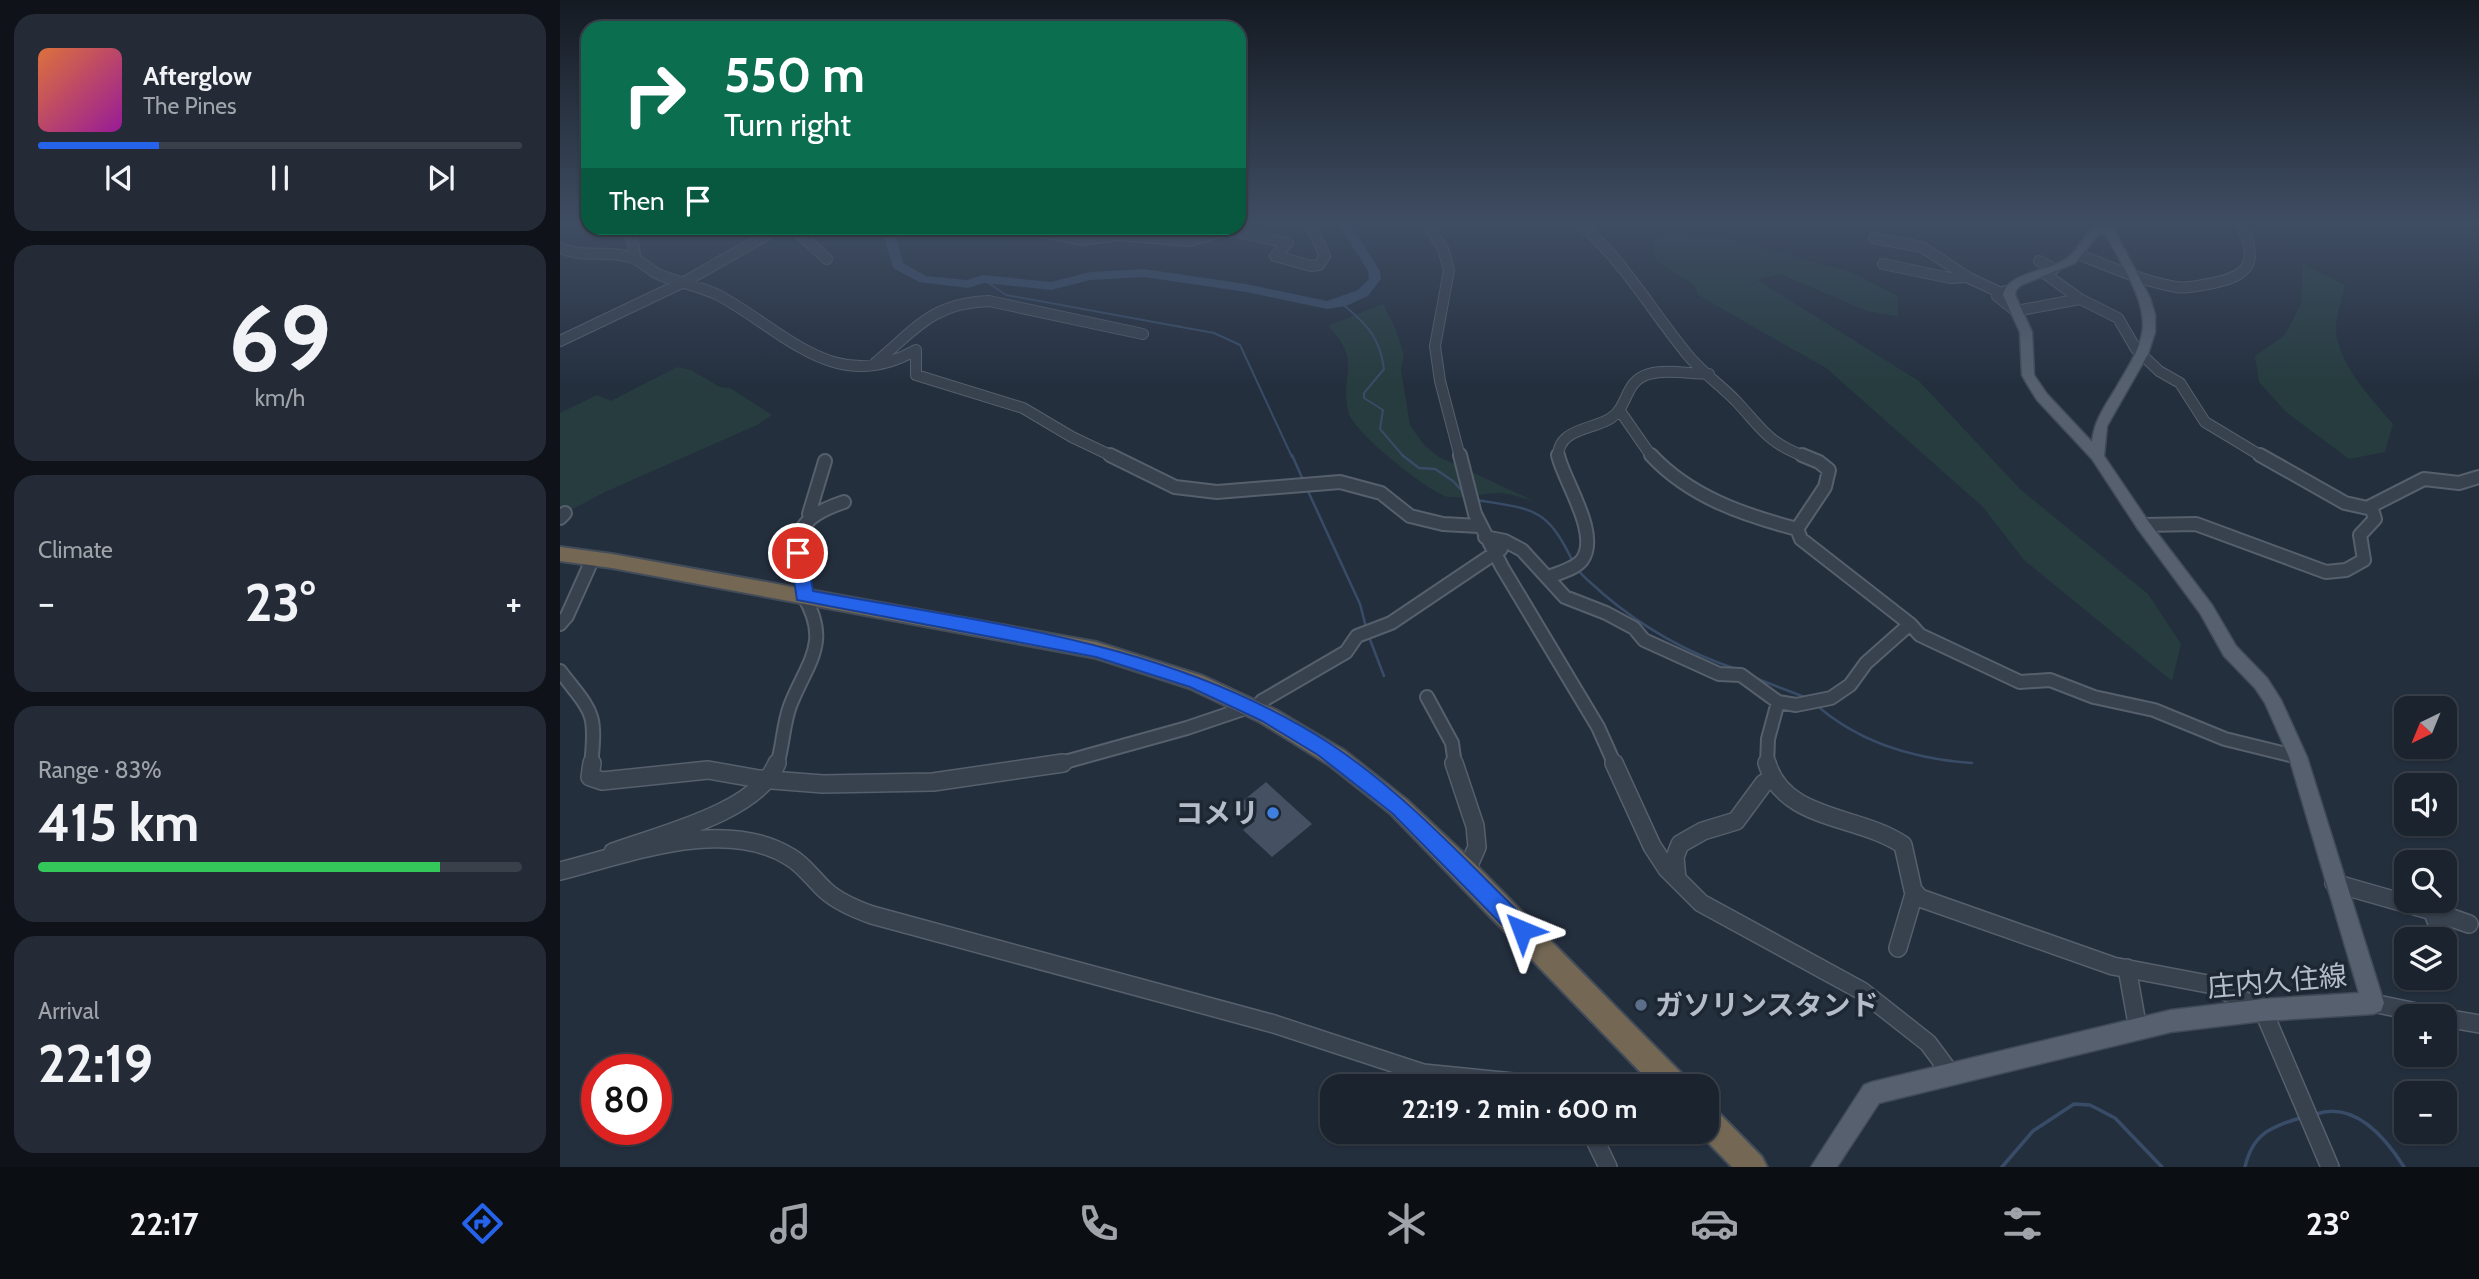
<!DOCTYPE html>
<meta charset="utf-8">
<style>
body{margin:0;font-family:Cabin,"Noto Sans JP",sans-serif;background:#242b36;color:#f1f3f6;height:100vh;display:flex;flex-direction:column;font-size:26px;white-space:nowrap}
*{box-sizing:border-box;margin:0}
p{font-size:23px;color:#a0a4aa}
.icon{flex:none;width:38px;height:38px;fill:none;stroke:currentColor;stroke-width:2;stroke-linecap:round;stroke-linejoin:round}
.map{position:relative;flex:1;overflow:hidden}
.sheet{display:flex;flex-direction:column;gap:14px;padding:14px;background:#0f1319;width:560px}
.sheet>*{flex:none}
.guide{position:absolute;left:21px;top:21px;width:665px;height:214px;border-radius:21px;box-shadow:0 2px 5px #0004,0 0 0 2px #39404a;background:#0b6e4f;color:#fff;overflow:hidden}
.needle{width:46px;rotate:223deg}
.fabs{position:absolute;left:1834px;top:696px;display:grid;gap:14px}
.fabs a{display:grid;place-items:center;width:63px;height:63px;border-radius:14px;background:#1b232e;box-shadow:0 2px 5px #0004,0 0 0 2px #39404a;font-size:35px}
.speed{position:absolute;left:21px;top:1054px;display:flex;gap:14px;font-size:35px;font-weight:700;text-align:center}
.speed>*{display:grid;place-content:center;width:91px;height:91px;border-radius:50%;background:#1b232e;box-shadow:0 2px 5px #0004,0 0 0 2px #39404a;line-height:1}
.speed .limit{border:10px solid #d22;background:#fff;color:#111}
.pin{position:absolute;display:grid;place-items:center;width:60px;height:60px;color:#fff;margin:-30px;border:4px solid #fff;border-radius:50%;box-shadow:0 2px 7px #0007}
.me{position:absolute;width:77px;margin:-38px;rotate:316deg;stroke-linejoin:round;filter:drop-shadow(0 0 5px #0008)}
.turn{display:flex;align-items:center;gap:24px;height:147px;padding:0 28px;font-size:32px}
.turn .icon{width:91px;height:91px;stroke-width:2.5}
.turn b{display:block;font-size:49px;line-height:60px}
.then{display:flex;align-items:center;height:66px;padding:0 28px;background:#0003;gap:14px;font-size:26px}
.big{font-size:52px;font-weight:800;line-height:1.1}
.sheet .widget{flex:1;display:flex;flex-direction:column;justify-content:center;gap:10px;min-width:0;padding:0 24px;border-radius:21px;background:#242b36}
.sheet .dial{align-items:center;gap:0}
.dial b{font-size:91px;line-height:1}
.song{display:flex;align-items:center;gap:21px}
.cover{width:84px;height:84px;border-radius:10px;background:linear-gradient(135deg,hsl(20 70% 55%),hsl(300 70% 35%))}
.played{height:7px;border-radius:4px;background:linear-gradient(90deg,#2563eb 25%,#39404a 25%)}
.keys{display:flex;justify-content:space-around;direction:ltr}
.heat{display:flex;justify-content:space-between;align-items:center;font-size:38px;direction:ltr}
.charge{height:10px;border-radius:5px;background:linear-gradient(90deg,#34c759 83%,#39404a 0)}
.trip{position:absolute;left:760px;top:1074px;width:399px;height:70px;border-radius:21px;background:#1b232e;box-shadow:0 2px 5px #0004,0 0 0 2px #39404a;font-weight:800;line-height:70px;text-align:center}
.dock{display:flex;height:112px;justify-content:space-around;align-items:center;background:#0b0e12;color:#a0a4aa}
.dock .icon{width:49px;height:49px}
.dock .current{color:#2563eb}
.dock b{font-size:32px;color:#f1f3f6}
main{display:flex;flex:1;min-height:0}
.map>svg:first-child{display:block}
</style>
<main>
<section class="sheet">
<div class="widget">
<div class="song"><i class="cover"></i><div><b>Afterglow</b><p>The Pines</p></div></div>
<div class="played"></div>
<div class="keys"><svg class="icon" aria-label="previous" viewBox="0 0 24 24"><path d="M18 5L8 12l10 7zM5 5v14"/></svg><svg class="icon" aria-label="pause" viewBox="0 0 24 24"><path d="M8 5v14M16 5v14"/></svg><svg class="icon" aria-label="next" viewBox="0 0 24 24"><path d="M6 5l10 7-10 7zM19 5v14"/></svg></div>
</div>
<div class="widget dial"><b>69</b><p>km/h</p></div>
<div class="widget"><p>Climate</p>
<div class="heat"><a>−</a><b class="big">23°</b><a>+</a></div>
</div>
<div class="widget"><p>Range · 83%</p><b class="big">415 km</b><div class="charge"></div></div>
<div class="widget"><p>Arrival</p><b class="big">22:19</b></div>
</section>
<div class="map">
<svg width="1919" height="1167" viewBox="0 0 1919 1167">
<rect width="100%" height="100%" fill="#242f3e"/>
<!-- green -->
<path fill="#263c3f" d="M1110,234l65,6 116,32 47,24v20l-28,-4 -90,-38 -23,6 162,101 101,108 128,105 33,50 -9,37 -148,-121 -41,-53 -157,-139 -128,-73 -3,-9 -39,-25 -4,-20z
M1743,264l42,21c-3,14 -9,31 -9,44 0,32 37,72 57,95l-8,28 -36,7 -63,-47 -27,-30 -4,-26 30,-21 16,-31z
M823,304l13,26 8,25 -3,15 9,55 14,20 15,12 95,44c-11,-3 -25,-8 -37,-8 -15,0 -32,6 -48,4 -17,-2 -98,-66 -101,-86 -8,-41 15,-48 -20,-85z
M117,367l14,3 29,17 10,1 42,27 -15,10 -152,67 -40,21 -5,-5v-95l37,-18 14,6z"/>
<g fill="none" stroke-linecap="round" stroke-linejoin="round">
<!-- stream-far2 -->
<path stroke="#394c67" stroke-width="2" d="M1187,222l33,7 27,-7
M423,279l23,16 208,38 26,12 52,112
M781,303c25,20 39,34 43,66l-20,24v5l19,12 -3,19 24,28"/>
<!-- stream-far1 -->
<path stroke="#394c67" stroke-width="2.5" d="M732,455l11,25
M842,455l17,13 16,1 18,12 11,12
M747,489l53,115 6,23
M916,500c57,9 71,7 97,62
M1018,570c7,9 16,15 24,23 41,35 83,59 134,76
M809,637l15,39
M1195,678l52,20
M1255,704c44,39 99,55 157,59"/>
<!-- stream -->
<path stroke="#394c67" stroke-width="3.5" d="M1756,1114c39,-13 69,23 88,53
M1442,1167l31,-36 41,-27 16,1 25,13 47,49
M1685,1167c8,-35 27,-40 58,-50"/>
<!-- river -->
<path fill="#394c67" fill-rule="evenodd" d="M777,222h12l31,49 1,8 -13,17 -22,10 -19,3 -81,-17 -102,-15 -54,3 -39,10 -67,-7 -16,5 -49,-6 -26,-14 -11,-40h12l9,35 23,13 41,4 16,-5 68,7 39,-10 54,-3 102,15 81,17 31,-11 11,-11 -1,-8z"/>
</g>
<!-- building -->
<path fill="#455162" d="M706,782l46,42 -40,33 -29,-27 12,-9 -17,-16z"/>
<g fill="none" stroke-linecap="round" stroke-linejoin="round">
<defs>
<path id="minor-far2" d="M866,222l17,27 6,21 -14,76 5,35 20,76
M1019,222c46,41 70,85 108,132 14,18 34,31 50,48 26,28 31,41 69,55
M63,228l9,11 4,20
M233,228l34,31
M463,228l60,12 34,-5 73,6 43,-13
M668,230l60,13 -13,13 36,10 8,-1 6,-9 -16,-34
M1314,238l48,9 47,31 30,14
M0,248c24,11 49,1 73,10 10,4 17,13 27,17 20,8 41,11 60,21 67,37 116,100 196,54v25l107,33 49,29 42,20
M1518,254c32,13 64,27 98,33 12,2 25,-2 37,-4 42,-8 44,-26 27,-61
M1479,261l15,8
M1323,264l67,14 17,-1
M1484,273l36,26 38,19 18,31 23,22 21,12 25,39 58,35
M1445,291l-8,5 19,15 64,-12
M0,341l126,-60 93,-53
M315,363c41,-34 57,-60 114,-62l154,33
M1060,411l32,46
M998,457c0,-29 35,-27 53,-39 18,-12 13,-37 38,-44 19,-5 40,0 60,0"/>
<path id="minor-far1" d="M550,455l65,32 42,5 123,-10 41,11 29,23 33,8 36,2
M900,455l15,59 27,53 96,160 17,38
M1091,455c39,42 93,60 146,74
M1242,455l17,7 10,8 -4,17 -28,42 4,10 109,85 10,11 100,47 30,-2 44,17 60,13 71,29 73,18
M1700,455l85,48 27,6
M249,514l16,-53
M0,518l5,-5
M1583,525l53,-1 130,48 20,-2 18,-10 -4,-25 15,-16 -4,-13 53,-27 35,4 20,-6
M925,537l20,4 17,9 43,47 41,16 28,15 10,12 75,34 22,1 37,27 18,3 35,-7 19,-13 16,-22 44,-39
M988,577c11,-4 27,-8 34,-17 19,-26 -19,-80 -24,-105
M0,624l7,-8 26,-58
M0,671c32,42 37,39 31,94
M867,697l25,46 3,22
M695,709l7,-8 84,-49 11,-16 34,-13 110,-74
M217,765c6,-19 6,-40 13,-59 17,-44 42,-63 13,-111l2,-3c-9,-51 -18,-71 39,-90
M494,765l133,-37 62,-21
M1207,765l1,-26 10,-37"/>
<path id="minor" d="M32,763l-2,14 12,4 106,-11 51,9 64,5 110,-2 130,-19
M894,763l21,63 2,21 -11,25
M1054,763l38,83 15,23 34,34 161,88 66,52 23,31
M1207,763c16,58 93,52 136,82l10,45 7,8 193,68 100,19 50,25 67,157
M53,852c46,-17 145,-40 164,-89
M0,871c68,-17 164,-55 230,-14 14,8 23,22 35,33 13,12 30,19 47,25l402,109 149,49 100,10 12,4
M1117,879l-2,-22 5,-13 23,-13 33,-10 28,-38 6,-2
M1774,883l98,28 12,29
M1872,911l37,13
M1338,948l16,-54
M1567,968l11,61
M1813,1003l67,14
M1885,1018l34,6
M1031,1132l17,35"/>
<path id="major" d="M1540,222h10l40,76 5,17v17l-7,22 -41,72 -3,30 44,65 64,84 24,41 31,32 14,22 26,57 77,246 -3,8 -8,3 -110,7 -92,11 -292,71 -42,64h-26l53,-82 8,-3 299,-72 92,-11 96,-6 -70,-236 -24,-54 -10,-15 -31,-32 -24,-43 -62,-84 -46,-70 -55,-59 -10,-16 -5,-9 -2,-43 -17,-37c4,-23 49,-24 65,-37 9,-8 17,-21 24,-30l10,-2zM1539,233h6c14,27 44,70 37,101 -4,20 -16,36 -26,54 -11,18 -22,33 -24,54l-45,-48 -13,-19 -2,-43 -17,-37 1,-5 5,-5 54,-22z"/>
<path id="highway" d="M0,547l52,7 484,88 107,34 73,34 69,41 62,49 68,64 210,213 4,10h-34l-264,-273 -62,-49 -69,-43 -71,-34 -93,-30 -484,-90 -52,-7z
M1146,1106l10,4 46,47 5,10h-35l-34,-35h8z"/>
</defs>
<!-- minor-far2 casing -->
<use href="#minor-far2" stroke="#565f6c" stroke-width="12"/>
<!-- minor-far1 casing -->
<use href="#minor-far1" stroke="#565f6c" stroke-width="16"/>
<!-- minor casing -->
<use href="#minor" stroke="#565f6c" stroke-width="20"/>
<!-- major casing -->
<use href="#major" stroke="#414a57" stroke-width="3"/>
<!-- highway casing -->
<use href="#highway" stroke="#434c59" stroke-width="4"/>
<!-- minor-far2 -->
<use href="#minor-far2" stroke="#38414e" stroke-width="10"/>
<!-- minor-far1 -->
<use href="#minor-far1" stroke="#38414e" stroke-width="12"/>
<!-- minor -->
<use href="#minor" stroke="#38414e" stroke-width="17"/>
<!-- major -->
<use href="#major" fill="#56606e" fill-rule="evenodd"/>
<!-- highway -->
<use href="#highway" fill="#746855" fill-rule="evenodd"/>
</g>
<!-- sky -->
<linearGradient id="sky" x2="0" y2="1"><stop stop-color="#141a22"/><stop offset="0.58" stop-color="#3f4d63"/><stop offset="1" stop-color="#3f4d63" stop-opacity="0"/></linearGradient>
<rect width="1919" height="385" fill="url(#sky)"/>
<!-- route -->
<path fill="#2563eb" stroke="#184099" stroke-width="2" d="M238,547l8,6 7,38c179,33 359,51 516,152 75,49 137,118 201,180l3,7 -3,8 -8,2 -7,-2 -123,-125 -74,-58 -56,-34 -72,-34 -94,-30 -299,-57 -7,-47z"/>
<!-- markers -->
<circle fill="#3f7fe0" stroke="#1d2633" stroke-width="2.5" cx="713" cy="813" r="7"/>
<circle fill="#5c6f8a" stroke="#1d2633" stroke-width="2.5" cx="1081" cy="1005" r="7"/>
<g text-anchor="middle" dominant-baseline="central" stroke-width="7" stroke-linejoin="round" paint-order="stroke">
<!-- near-poi labels -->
<g font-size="28" font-weight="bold" fill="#b4bcc9" stroke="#1d2633" text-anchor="end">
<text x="699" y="813">コメリ</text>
<text x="1095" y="1005" text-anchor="start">ガソリンスタンド</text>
</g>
<!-- near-street labels -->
<g font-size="28" fill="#b4bcc9" stroke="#1d2633">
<text transform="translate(1717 981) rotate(-5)">庄内久住線</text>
</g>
</g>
</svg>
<div class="fabs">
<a><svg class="needle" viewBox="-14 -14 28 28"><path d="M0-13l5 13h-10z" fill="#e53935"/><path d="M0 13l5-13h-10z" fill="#a0a4aa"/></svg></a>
<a><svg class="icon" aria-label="sound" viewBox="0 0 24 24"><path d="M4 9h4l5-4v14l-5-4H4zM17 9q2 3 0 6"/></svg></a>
<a><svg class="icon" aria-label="search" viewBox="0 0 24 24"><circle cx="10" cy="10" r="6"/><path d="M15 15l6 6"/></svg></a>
<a><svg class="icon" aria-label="layers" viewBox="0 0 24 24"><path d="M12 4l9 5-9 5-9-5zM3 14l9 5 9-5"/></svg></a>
<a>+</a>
<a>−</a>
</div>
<div class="speed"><div class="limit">80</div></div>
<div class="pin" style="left:238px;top:553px;background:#d93025"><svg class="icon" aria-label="arrive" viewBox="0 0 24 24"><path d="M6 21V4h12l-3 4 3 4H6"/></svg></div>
<svg class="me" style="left:962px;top:930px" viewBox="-20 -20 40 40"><path d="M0-17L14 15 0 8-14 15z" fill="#2563eb" stroke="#fff" stroke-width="4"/></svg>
<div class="trip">22:19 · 2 min · 600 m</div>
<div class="guide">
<div class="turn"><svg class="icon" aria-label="right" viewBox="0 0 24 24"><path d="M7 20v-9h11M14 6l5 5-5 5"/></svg><div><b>550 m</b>Turn right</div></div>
<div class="then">Then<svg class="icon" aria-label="arrive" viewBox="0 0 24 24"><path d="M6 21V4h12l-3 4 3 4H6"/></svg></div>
</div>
</div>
</main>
<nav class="dock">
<b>22:17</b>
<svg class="icon current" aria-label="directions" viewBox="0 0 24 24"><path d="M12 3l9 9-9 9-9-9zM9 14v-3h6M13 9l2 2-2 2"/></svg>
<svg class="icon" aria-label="music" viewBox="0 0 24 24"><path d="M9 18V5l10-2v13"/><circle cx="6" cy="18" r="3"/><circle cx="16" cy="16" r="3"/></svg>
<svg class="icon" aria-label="phone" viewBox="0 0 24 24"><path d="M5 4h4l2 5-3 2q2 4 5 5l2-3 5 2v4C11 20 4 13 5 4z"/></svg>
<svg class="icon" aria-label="climate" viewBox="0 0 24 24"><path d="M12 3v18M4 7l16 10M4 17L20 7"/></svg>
<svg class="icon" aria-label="car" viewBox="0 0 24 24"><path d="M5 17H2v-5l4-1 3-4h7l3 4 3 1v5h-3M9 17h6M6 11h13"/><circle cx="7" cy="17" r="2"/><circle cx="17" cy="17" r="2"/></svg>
<svg class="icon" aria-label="filters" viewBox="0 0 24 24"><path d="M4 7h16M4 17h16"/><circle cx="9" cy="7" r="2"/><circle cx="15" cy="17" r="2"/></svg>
<b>23°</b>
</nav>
